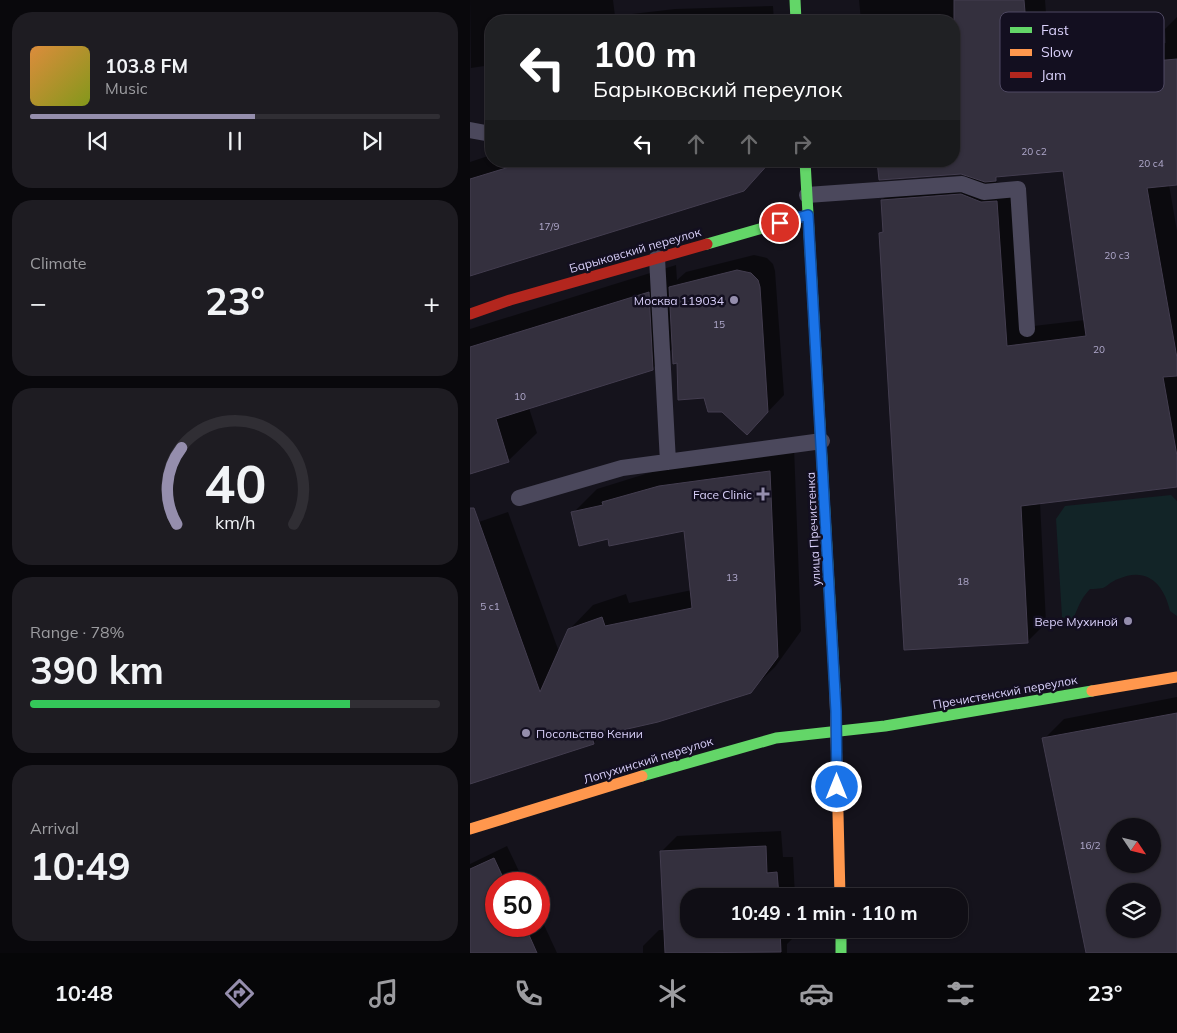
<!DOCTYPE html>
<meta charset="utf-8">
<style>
body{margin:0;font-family:Mulish,sans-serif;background:#1e1c22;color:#f1f3f6;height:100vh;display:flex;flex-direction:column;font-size:19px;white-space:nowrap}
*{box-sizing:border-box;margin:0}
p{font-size:16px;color:#9c9ca0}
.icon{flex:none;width:28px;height:28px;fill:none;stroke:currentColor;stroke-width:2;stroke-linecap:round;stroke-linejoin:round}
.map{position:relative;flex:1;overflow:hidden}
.details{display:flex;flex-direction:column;gap:12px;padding:12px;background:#09080c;width:470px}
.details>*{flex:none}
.top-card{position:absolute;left:15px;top:15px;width:475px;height:152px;border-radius:20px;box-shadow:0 1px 4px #0004,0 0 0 1px #302e34;background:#202124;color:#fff;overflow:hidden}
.needle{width:32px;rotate:125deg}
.fabs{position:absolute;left:636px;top:818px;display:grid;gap:10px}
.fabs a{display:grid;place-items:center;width:55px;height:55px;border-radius:50%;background:#100e15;box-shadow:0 1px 4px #0004,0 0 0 1px #302e34;font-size:25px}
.speed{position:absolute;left:15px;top:872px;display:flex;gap:10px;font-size:25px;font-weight:700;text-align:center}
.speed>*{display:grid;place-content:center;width:65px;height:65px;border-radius:50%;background:#100e15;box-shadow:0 1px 4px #0004,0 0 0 1px #302e34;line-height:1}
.speed .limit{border:8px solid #d22;background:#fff;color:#111}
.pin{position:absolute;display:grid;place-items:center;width:42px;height:42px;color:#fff;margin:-21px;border:2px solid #fff;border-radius:50%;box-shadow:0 1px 5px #0007}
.me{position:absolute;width:55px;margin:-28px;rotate:0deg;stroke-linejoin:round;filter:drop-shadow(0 0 4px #0008)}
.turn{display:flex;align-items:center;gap:18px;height:105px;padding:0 25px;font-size:22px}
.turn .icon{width:65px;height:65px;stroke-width:2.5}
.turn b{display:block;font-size:35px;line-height:42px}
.lanes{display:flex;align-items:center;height:48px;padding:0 25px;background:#0003;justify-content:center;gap:25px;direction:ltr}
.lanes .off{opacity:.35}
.big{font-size:38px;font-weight:700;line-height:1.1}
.details .tile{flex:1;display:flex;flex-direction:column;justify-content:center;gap:8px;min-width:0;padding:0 18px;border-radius:20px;background:#1e1c22}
.details .dial{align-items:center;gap:0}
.dial svg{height:130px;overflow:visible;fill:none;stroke:#302e34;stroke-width:7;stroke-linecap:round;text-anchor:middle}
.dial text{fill:#f1f3f6;stroke:none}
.song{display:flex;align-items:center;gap:15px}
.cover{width:60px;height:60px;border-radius:8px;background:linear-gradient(135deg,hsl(30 70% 55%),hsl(70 70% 35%))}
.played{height:5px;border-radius:2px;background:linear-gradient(90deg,#958ead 55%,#302e34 55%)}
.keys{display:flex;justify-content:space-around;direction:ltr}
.heat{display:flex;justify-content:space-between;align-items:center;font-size:28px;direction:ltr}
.charge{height:8px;border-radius:4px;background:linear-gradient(90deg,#34c759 78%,#302e34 0)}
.trip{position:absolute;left:210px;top:888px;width:288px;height:50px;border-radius:20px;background:#100e15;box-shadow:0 1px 4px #0004,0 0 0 1px #302e34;font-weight:700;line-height:50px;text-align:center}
.menu{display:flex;height:80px;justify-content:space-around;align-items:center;background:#060608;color:#9c9ca0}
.menu .icon{width:35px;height:35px}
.menu .active{color:#958ead}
.menu b{font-size:22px;color:#f1f3f6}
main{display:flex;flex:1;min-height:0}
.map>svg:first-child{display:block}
</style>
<main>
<section class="details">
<div class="tile">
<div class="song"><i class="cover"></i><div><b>103.8 FM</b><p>Music</p></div></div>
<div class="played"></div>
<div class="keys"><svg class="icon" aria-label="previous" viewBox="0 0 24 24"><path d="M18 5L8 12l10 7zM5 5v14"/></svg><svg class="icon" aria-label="pause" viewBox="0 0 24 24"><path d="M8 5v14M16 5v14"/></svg><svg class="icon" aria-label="next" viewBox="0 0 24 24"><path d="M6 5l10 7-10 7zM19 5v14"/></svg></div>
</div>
<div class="tile"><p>Climate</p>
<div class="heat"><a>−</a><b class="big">23°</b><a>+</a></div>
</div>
<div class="tile dial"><svg viewBox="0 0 100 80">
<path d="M14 69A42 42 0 1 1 86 69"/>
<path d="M14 69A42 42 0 0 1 17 22" stroke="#958ead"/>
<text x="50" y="56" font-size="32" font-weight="700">40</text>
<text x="50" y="72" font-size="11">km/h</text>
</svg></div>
<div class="tile"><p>Range · 78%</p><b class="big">390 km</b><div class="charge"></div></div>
<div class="tile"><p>Arrival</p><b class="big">10:49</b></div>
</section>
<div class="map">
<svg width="707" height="953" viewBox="0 0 707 953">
<rect width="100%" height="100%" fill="#15131c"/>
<!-- green -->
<path fill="#122427" d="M701,495l6,6v115l-7,-5c-6,-27 -23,-45 -52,-32 -15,6 -7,10 -28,10 -11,12 -11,18 -18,32l-10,-4 -6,-98 9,-13z"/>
<!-- shadow -->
<path fill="#0007" fill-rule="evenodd" d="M0,0h143l2,16 60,-7 98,-3 1,15h-283v44l-20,3z
M389,0h186l4,53 117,-10 -1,-14 12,-12v167l-8,1 8,46v255l-137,16 6,121 -19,19 -146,-409 3,-3 -2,-30 19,-19 71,-5 -18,-15v-140h-93zM594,170l21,150 -60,7 -9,-145 -15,1 -7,-2 5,-5z
M21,155v6h281l-29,29 -273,85v-113z
M284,255l13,3 6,6 2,7 9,124 -21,22 -58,-21 -27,-35 -5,-13 -21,21 -123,39 8,25 -28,27 -39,13v-144l206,-64 1,15 9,-8z
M324,447l7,184 -26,36 -25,24 -148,43 -9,9 -123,39v-257l38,-13 51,140 10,-22 24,-25 33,-11 3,9 63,-13 -7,-60 -76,7 -36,-24 24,-24 87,-27z
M707,697v160l-25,-31h-37v38h30l-72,16 -29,-141 20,-20z
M311,831l2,26h10l2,39h-106v33h107l1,5 -10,10v9h-144v-7l16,-16h6l-4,-78 16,-16z
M37,846l18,38h-29v42h43v-12l18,39h-87v-89z"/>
<!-- building -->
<path fill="#34303e" stroke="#433d4f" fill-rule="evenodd" d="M484,0h70l6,72 147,-13v126l-30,3 30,170v18l-14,1 14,79v31l-156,19 7,137 -124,7 -25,-417 4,-1 -2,-32 80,-6 20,8 16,-1 10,145 79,-10 -23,-165 -67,6v4l-11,1 -24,-8 -82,6 -2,-19h77z
M59,161h242l-27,30 -274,85v-97z
M267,270l14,3 7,7 2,7 8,125 -21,23 -25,-23h-14l-4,-14 -26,2 -1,-37 -4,1 -4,-77z
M179,292l4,78 -157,49 13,43 -39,12v-127z
M300,471l8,186 -27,36 -93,29 -66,15 2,7 -124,40v-276h4l66,184 28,-63 34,-12 3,9 87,-18 -8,-77 -75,15 -1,-7 -29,7 -8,-34 32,-7 -1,-3 57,-16z
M707,713v240h-91l-44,-215zM645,826h37v38h-37zM645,891h37v38h-37z
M296,846l1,27 10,-1 2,24h-90v33h91l1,23 -116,1 -5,-102z
M24,858l12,26h-10v42h29l12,27h-67v-84z"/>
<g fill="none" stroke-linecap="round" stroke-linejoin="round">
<!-- lane -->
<path stroke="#4b485c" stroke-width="16" d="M0,130l21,4
M337,195l155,-11 22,8 34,-3 9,140
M187,258l11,204
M49,498l103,-30 200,-27"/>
<!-- fast -->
<path stroke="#63d668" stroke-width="11" d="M325,0l1,21
M335,161l30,529
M237,244l101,-29
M172,776l134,-38 109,-12 207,-35
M371,929v24"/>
<!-- slow -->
<path stroke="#ff974d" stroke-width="11" d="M365,690l5,206
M622,691l85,-14
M0,829l172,-53"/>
<!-- jam -->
<path stroke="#b3261e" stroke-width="11" d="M0,314l40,-14 197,-56"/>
</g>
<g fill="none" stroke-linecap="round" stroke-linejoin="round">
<defs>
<path id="route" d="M310,223l28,-8 28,496 1,76"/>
</defs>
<!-- route casing -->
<use href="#route" stroke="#114b97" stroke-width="12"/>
<!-- route -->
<use href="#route" stroke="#1a73e8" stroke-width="9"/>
</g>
<!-- markers -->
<g fill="#958ead" stroke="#130f20" stroke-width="2">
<circle cx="264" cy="300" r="5"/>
<path d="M290.5 486.5h5v5h5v5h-5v5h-5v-5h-5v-5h5z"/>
<circle cx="658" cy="621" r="5"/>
<circle cx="56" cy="733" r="5"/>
</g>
<g text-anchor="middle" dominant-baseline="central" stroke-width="5" stroke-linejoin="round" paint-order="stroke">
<!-- number labels -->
<g font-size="10" fill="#b0a9cc">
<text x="564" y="151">20 с2</text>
<text x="681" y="163">20 с4</text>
<text x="79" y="226">17/9</text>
<text x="647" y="255">20 с3</text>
<text x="249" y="324">15</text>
<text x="629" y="349">20</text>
<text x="50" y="396">10</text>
<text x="262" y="577">13</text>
<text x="493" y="581">18</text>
<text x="20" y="606">5 с1</text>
<text x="620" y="845">16/2</text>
</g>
<!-- street labels -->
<g font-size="12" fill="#dad1fb" stroke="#130f20">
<text transform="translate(165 250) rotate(-16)">Барыковский переулок</text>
<text transform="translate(343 529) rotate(-93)">улица Пречистенка</text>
<text transform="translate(535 692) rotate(-10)">Пречистенский переулок</text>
<text transform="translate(178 760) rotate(-17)">Лопухинский переулок</text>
</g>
<!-- poi labels -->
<g font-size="12" fill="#dad1fb" stroke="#130f20" text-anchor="end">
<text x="254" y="300">Москва 119034</text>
<text x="282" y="494">Face Clinic</text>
<text x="648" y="621">Вере Мухиной</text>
<text x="66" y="733" text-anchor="start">Посольство Кении</text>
</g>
</g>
<!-- legend -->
<rect x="530" y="12" width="164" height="80" rx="8" fill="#130f20" stroke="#4f4962" stroke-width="1"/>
<rect x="540" y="27" width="22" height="6" fill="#63d668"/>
<rect x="540" y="49" width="22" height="7" fill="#ff974d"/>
<rect x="540" y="72" width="22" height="6" fill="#b3261e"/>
<g font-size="14" fill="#dad1fb">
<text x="571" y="35">Fast</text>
<text x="571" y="57">Slow</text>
<text x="571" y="80">Jam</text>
</g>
</svg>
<div class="fabs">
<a><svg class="needle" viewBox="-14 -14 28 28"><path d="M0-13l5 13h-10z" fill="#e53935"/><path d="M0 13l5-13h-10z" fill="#9c9ca0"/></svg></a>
<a><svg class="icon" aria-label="layers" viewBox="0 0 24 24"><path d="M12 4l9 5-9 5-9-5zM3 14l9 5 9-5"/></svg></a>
</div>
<div class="speed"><div class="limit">50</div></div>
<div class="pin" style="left:310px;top:223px;background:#d93025"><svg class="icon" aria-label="arrive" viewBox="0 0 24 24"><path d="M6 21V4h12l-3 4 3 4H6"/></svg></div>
<svg class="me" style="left:367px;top:787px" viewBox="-20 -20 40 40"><circle r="17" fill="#1a73e8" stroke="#fff" stroke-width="3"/><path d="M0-11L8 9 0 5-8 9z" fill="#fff"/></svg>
<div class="trip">10:49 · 1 min · 110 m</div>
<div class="top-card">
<div class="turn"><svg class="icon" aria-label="left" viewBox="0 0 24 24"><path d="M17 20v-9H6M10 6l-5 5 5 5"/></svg><div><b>100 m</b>Барыковский переулок</div></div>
<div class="lanes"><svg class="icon" aria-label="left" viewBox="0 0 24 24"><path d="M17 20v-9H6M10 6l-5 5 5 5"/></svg><svg class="icon off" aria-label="ahead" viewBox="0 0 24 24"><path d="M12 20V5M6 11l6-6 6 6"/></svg><svg class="icon off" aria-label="ahead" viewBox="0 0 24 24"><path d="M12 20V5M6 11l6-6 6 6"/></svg><svg class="icon off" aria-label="right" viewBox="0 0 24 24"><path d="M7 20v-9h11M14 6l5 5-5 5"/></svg></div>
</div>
</div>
</main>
<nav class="menu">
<b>10:48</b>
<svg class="icon active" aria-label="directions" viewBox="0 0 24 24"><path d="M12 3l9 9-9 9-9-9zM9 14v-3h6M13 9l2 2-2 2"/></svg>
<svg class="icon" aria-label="music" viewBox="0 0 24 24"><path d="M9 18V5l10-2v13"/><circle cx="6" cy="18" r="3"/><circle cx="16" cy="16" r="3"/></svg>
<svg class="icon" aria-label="phone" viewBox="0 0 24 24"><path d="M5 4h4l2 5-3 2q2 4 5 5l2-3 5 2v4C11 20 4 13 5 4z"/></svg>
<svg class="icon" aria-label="climate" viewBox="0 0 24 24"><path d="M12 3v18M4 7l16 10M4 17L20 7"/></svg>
<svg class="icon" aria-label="car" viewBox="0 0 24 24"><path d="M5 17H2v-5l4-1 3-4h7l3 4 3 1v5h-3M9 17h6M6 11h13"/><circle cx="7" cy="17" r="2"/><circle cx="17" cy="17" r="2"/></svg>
<svg class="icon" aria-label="filters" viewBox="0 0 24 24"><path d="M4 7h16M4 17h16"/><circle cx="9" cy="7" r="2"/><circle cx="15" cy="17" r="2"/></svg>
<b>23°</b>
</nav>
